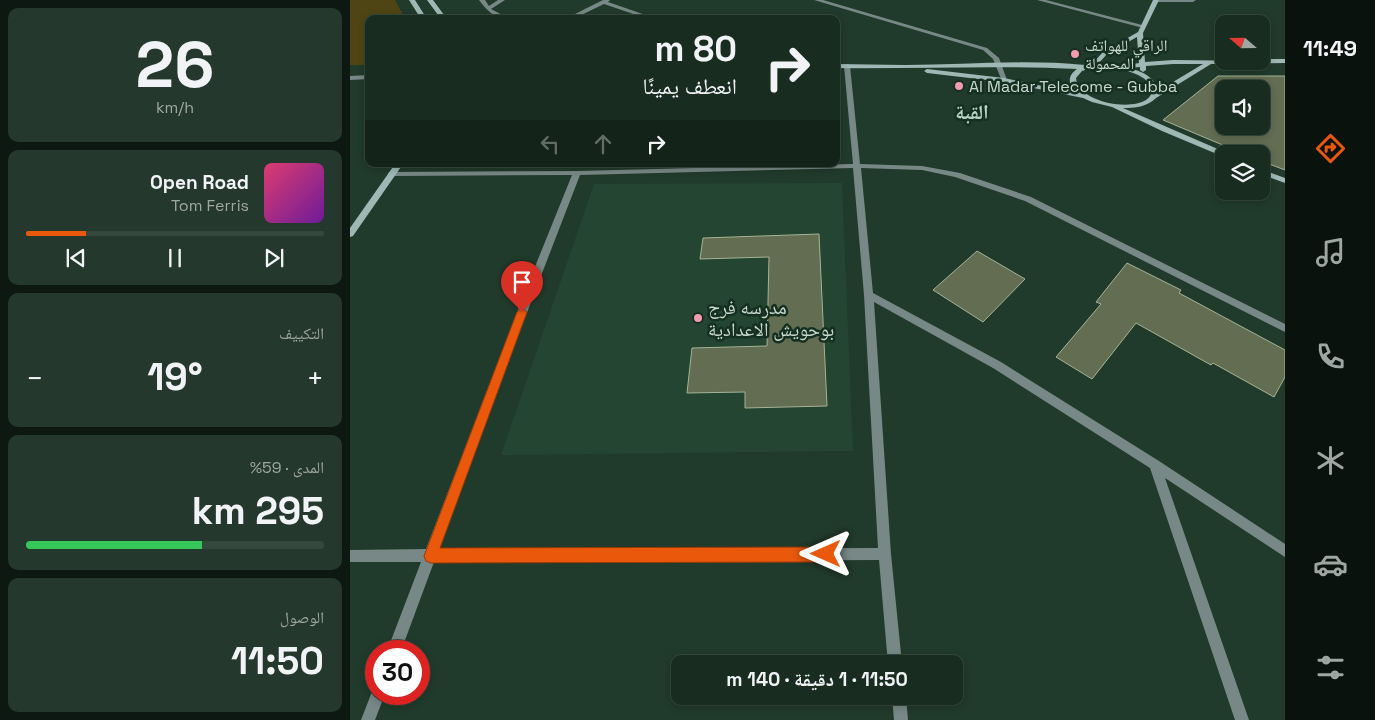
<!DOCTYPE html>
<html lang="ar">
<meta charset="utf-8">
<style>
body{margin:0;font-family:"Space Grotesk","Noto Naskh Arabic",sans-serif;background:#25382d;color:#f1f3f6;direction:rtl;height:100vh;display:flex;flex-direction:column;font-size:19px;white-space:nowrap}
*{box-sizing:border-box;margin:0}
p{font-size:16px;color:#9fa7a5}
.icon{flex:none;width:28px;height:28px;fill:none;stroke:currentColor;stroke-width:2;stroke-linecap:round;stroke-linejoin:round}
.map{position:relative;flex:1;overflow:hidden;direction:ltr}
.panel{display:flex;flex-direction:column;gap:8px;padding:8px;background:#0d1812;width:350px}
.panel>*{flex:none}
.guide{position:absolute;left:15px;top:15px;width:475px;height:152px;border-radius:10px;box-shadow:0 2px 8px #0003,0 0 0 1px #36483e;direction:rtl;background:#182c20;color:#f1f3f6;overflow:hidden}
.needle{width:32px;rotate:290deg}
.tools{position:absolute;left:865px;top:15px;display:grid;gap:10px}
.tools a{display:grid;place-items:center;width:55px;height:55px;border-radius:10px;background:#182c20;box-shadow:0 2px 8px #0003,0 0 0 1px #36483e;font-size:25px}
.speed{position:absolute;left:15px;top:640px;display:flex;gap:10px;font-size:25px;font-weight:700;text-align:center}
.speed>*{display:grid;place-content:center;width:65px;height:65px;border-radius:50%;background:#182c20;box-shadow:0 2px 8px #0003,0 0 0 1px #36483e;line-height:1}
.speed .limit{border:8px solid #d22;background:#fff;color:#111}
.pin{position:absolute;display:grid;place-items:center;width:42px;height:42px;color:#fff;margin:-51px -21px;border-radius:50% 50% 50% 0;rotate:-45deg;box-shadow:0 0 5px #0007}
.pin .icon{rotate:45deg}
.me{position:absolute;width:55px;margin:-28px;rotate:270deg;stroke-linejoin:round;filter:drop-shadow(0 0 4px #0008)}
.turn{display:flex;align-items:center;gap:18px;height:105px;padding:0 20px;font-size:22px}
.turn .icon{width:65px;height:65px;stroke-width:2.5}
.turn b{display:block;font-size:35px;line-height:42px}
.lanes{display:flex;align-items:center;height:48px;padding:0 20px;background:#0003;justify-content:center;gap:25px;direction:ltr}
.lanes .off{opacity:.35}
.big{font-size:38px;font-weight:700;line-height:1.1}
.panel .tile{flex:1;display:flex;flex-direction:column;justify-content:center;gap:8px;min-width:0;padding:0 18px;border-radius:10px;background:#25382d}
.panel .dial{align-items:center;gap:0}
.dial b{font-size:65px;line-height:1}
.song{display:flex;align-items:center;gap:15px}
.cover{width:60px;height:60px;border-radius:8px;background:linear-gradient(135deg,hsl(340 70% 55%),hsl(280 70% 35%))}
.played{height:5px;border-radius:2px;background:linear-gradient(90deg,#ea580c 20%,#36483e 20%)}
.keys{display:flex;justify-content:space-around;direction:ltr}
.heat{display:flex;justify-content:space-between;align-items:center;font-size:28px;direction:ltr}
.charge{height:8px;border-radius:4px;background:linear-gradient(90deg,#34c759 59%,#36483e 0)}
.trip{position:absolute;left:321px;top:655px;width:292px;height:50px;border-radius:10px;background:#182c20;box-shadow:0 2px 8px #0003,0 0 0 1px #36483e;font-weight:700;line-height:50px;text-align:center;direction:rtl}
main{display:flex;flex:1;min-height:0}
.menu{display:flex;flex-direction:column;width:90px;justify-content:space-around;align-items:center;background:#0a120d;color:#9fa7a5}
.menu .icon{width:35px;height:35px}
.menu .on{color:#ea580c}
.menu b{font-size:22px;color:#f1f3f6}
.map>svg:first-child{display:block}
</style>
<main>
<nav class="menu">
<b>11:49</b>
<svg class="icon on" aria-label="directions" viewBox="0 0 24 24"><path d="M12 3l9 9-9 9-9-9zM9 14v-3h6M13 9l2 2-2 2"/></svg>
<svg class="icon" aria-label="music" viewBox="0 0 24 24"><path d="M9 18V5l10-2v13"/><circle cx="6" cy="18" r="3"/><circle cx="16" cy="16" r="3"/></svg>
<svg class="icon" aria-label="phone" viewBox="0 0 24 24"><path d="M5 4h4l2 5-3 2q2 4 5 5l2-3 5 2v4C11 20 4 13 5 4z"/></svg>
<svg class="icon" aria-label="climate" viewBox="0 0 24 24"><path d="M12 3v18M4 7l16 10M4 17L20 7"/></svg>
<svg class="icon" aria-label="car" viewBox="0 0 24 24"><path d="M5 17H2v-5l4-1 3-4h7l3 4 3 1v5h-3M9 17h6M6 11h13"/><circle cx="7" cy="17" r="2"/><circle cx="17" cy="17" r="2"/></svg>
<svg class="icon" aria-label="filters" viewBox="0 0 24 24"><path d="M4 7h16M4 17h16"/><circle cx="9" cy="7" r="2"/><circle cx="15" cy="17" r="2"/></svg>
</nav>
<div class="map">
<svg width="935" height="720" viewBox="0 0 935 720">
<rect width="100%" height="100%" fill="#203a2b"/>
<!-- built -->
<path fill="#234531" d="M492,183l11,268 -352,4 93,-271z"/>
<!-- green -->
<path fill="#4f4414" d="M0,0h45l10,19h-36v46h-19z"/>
<!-- building -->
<path fill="#626d52" stroke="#a6b396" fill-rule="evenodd" d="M868,76h67v94l-24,-9v-7h-17l-81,-34zM874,89h37v37h-37z
M469,234l8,172 -82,2v-16l-58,1 5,-45 75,-2 2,-89 -69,2 3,-21z
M627,251l48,28 -42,43 -50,-32z
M777,263l54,27 -2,3 106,57v27l-11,20 -61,-34 -2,2 -75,-42 -44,56 -36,-22 45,-53 -5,-2z"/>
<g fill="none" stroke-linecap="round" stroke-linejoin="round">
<!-- street -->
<path fill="#788886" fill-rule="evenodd" d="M129,0h6l4,6 9,-6h7l-14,9 19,10c-15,0 -23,-8 -31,-19z
M253,0h7l-2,2 49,17h-9l-44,-15 -31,15h-8z
M464,0h9l164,48 12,10 8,22 -5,1 -9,-22 -10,-9z
M687,0h9l100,26 -3,2z
M803,0h43l-3,2h-37z
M497,64l3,2 10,98 62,2 38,7 71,24 254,127v8l-260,-131 -70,-24 -33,-7 -61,-2 12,125 128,69 158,99 126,83v13l-120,-79 84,242h-14l-85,-252 -157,-100 -119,-66 17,252 11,110h-14l-9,-104 -445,2 -33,89h-14l34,-89h-71v-12l76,-1 98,-255 48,-119 -180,1 -4,-2 1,-2 188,-1 276,-7 -9,-98zM503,168l11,127 14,253 -439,1 95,-255 46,-119z
M19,75v4l-19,1v-4z
M26,688v6h9l-10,26h-14l12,-31z
M542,696h14l2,24h-14z"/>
<!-- secondary -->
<path fill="#9db8b5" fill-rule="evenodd" d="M59,0h6l12,19h-6z
M77,0h6l14,19h-6z
M803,0h6l-16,33 2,29 28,-2 88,1v-2h24v4l-74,1 -55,34c-9,9 -21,10 -33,10l104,45 -3,1v3l-62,-26 -50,-24 -20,-5 -9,-4 -79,-16 -77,-9 -3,-2 3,-2 77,9 72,15c-8,-9 -9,-17 1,-24 -80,-4 -160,0 -241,-1v-4c23,0 46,1 69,1 60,0 120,-6 180,0l7,-1 11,-12 35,-20zM787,37l2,26 -18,3 -22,-3 8,-9zM823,64h30l-45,27c-4,-15 -16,-20 -30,-23l12,-1v3l3,2 3,-2v-4zM744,67c15,0 50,3 57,20 2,5 0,10 -5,13 -17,11 -68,2 -70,-22l6,-7z
M45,164h8l-50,72 -3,1v-9z
M911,169l24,9v5l-24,-9z"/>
</g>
<!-- route -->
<path fill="#ea580c" stroke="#983908" d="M172,308l5,4 -87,236 386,-1 5,2 2,5 -2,6 -5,2 -395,1 -5,-2 -2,-5 93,-244z"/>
<!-- markers -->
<g fill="#f29aae" stroke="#153021" stroke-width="2">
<circle cx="725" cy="54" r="5"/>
<circle cx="609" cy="86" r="5"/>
<circle cx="348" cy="318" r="5"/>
</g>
<g text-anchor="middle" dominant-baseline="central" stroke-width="5" stroke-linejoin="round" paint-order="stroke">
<!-- far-poi labels -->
<g font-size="16" fill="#c9d8ce" stroke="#153021" text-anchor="start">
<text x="735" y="45">الراقي للهواتف<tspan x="735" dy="18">المحمولة</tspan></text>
<text x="619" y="86">Al Madar Telecome - Gubba</text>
</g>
<!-- poi labels -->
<g font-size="19" fill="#c9d8ce" stroke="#153021" text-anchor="start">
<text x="358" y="307">مدرسه فرج<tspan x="358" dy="22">بوحويش الاعدادية</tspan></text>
</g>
<!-- far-district labels -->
<g font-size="20" font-weight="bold" fill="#b7d7c2" stroke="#153021">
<text x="622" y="112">القبة</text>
</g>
</g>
</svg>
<div class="tools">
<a><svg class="needle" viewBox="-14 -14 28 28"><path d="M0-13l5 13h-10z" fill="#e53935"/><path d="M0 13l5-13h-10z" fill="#9fa7a5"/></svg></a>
<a><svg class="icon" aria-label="sound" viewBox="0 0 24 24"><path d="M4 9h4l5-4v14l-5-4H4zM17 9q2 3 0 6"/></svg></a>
<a><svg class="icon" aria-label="layers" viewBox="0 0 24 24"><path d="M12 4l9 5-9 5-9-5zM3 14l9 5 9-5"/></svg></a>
</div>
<div class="speed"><div class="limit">30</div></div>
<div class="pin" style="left:172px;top:312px;background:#d93025"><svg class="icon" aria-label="arrive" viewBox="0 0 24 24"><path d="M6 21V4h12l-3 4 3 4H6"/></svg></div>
<svg class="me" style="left:476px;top:554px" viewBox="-20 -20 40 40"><path d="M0-17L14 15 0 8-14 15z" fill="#ea580c" stroke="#fff" stroke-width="4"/></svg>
<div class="trip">11:50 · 1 دقيقة · 140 m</div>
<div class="guide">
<div class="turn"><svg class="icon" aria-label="right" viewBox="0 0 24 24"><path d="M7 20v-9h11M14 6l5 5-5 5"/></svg><div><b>80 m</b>انعطف يمينًا</div></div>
<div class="lanes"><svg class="icon off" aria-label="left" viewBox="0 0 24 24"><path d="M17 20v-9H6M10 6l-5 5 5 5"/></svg><svg class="icon off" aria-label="ahead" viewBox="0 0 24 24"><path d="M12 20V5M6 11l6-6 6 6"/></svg><svg class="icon" aria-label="right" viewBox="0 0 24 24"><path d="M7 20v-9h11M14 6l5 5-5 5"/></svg></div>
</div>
</div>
<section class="panel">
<div class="tile dial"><b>26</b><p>km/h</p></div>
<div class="tile">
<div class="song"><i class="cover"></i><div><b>Open Road</b><p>Tom Ferris</p></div></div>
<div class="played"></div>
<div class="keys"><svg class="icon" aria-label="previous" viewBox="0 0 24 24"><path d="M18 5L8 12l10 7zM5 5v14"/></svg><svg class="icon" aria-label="pause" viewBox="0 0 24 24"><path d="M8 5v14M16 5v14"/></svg><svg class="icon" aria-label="next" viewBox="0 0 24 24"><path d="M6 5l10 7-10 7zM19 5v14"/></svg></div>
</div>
<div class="tile"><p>التكييف</p>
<div class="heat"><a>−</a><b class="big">19°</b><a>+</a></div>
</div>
<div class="tile"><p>المدى · 59%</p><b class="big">295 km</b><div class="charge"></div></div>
<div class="tile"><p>الوصول</p><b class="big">11:50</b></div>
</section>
</main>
